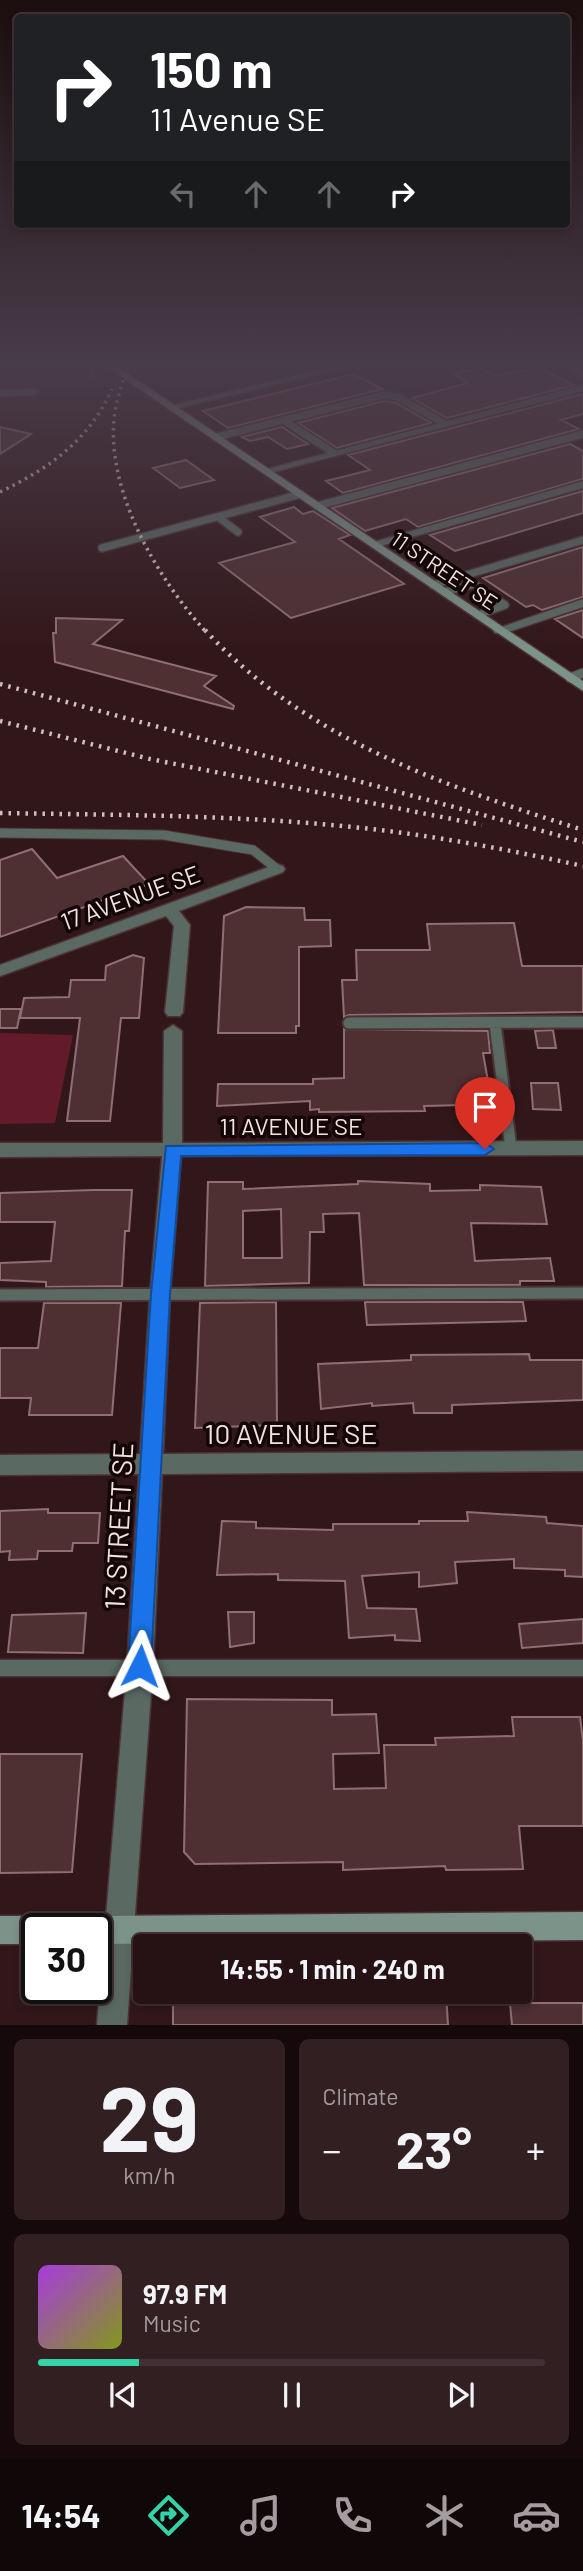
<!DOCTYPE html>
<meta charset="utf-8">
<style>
body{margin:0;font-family:Barlow,sans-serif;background:#321f22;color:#f1f3f6;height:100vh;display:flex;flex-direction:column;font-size:26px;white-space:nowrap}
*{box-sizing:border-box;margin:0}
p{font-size:23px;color:#a49da0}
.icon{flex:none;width:38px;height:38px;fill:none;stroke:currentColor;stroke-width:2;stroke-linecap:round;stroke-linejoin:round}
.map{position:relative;height:2025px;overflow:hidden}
.sheet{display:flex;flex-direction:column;gap:14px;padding:14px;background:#15090b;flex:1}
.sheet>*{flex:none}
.banner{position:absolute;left:14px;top:14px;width:556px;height:214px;border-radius:7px;box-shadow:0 4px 10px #0003,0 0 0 2px #423134;background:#202124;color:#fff;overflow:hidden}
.speed{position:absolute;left:21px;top:1913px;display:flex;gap:14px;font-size:35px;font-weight:700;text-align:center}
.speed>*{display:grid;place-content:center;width:91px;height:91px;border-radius:50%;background:#261114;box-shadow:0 4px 10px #0003,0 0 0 2px #423134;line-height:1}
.speed .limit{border:4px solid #111;border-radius:10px;background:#fff;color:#111}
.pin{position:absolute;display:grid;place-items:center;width:60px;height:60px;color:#fff;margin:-72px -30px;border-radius:50% 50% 50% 0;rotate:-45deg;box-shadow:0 0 7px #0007}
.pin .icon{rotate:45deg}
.me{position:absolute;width:77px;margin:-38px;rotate:3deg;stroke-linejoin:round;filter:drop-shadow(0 0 5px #0008)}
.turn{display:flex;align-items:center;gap:24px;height:147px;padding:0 21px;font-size:32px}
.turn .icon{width:91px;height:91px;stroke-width:2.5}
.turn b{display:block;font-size:49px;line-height:60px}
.lanes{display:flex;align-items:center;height:66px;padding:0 21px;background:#0003;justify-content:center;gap:35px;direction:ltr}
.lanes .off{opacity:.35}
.big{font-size:52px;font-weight:700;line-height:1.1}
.sheet .card{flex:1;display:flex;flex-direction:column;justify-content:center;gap:10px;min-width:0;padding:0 24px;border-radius:10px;background:#321f22}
.sheet .dial{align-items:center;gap:0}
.dial b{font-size:91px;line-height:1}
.song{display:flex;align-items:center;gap:21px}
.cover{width:84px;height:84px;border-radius:10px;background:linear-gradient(135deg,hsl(280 70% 55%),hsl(70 70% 35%))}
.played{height:7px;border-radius:4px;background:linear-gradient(90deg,#32d4a8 20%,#423134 20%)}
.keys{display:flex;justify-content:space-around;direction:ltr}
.heat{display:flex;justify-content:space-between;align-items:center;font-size:38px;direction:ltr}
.sheet .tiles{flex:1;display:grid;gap:14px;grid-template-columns:1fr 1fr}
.card:last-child{grid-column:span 2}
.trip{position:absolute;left:133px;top:1934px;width:399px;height:70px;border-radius:7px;background:#261114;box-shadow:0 4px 10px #0003,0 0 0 2px #423134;font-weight:700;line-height:70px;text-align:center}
.tabs{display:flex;height:112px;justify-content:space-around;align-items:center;background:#0f0708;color:#a49da0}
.tabs .icon{width:49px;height:49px}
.tabs .on{color:#32d4a8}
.tabs b{font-size:32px;color:#f1f3f6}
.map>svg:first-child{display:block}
</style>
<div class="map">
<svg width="583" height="2025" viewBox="0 0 583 2025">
<rect width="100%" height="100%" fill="#32171a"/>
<!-- green -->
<path fill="#641b29" d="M0,1033l73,2 -18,88 -55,1z"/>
<!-- building -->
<path fill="#4e3033" stroke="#906e71" stroke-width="2" fill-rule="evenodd" d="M480,368l16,7 43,-7 35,17 -127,33 -35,-20 56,-15 -14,-9z
M354,374l28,15 -154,39 -25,-17z
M583,394v20l-22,6 18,9 -236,64 -17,-12 44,-11 -22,-15z
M384,401l12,2 35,20 -94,25 -39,-25z
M0,427l31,7 -31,20z
M282,427l26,17 -21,5 -19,-12 -18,4 -8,-4z
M570,444l13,7v28l-165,48 -12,-8 -41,12 -33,-23z
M186,460l28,20 -34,8 -27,-20z
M583,491v22l-128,38 -25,-16z
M294,507l9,7 10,-3 37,24 -11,4 65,45 -113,34 -72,-55 76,-21 -35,-25z
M583,547v50l-41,13 -9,-5 -7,2 -43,-29z
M583,610v28l-28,-19z
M56,618l66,2 -29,24 123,32 -12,10 30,20 -1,3 -178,-47 -2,-29h3z
M32,849l25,29 66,-22 26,28 -149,53v-77z
M246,907l58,1 1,12h25l1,26 -32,1v79h-3v7h-78l6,-117z
M514,923l8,43h61v46l-234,3 -5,2 -2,-37h15l-1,-30h74l-3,-26z
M133,955l11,3 -5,60h-18l-11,103h-43l13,-103h-60l4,-20 45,-1 2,-17h34l1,-14z
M0,1009h21l-4,19h-17z
M344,1029l144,2 2,22h-7l10,56 -28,2 -1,-6 -40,1 1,5 -106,1v-3l-9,1v-9l-93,5 1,-22h95v-5l31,-1z
M553,1030l3,18h-18l-3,-17z
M531,1083h27l3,27 -28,-1z
M358,1181l72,3v7l50,-1v-5l61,2 6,37 -76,-1 4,38 75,-3 4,23h-34v4h-156l-5,-72 -36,1 1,18h-14l-1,51 -104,3 3,-104h35v7l115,-5zM281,1209l1,49h-39v-47z
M94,1190h38l-3,41h-4l-3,55 -76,1v-5l-46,-2v-17l51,-2 4,-39h-55v-29z
M276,1302l1,123 -82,3 5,-125z
M365,1302h158l3,19 -159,4z
M44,1303h77l-9,112h-83l2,-17h-31v-50h38z
M529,1354l1,6h53v40l-131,5v8h-38l-1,-10 -41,3v-3l-51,6 -3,-45 93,-4v-5z
M48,1509v4h52l-2,30h-25l-1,8h-34l-1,8 -28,1 1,-9 -10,1v-41z
M467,1512l79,5 1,6 36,3v51l-18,-1v-6l-51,-2v-9l-59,3 2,21 -38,4v-15l-57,4 5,32 49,1 4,32 -25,-1v-5l-46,3 -4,-57 -67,-1v-6l-61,1 5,-54 34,1v6l77,2v-6h86v-3h49z
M228,1612h26v31l-24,4z
M86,1613l-3,40 -75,-1 4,-37z
M583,1619v24l-61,5 -3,-24z
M187,1699l145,1v15l44,-1 3,39 -46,1 1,35 52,-1 -2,-43h52l-1,-7 79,-2 -2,-19h68l3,24v85h-64l4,43 -77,1 -1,-4 -102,4v-8l-148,2 -11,-12z
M0,1754h82l-10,118 -72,1z
M180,1992h266l2,33h-275v-27z
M510,2003h73v22h-71z"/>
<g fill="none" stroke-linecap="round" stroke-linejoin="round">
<defs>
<path id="lane-far3" d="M283,420l51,33
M216,437l168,-42 14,2 47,27
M317,506l266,-72
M218,517l20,15
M102,548l199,-54
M433,585l150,-45
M444,592l30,-8 31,21 -27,10"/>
<path id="lane-far2" d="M570,678l13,-5
M0,833l164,2 89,15 24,19"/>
<path id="lane-far1" d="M349,1023l234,-1
M495,1023l16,126
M0,1295l583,-2"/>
<path id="lane" d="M0,1668h583"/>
<path id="street" d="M331,367h16l-176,43 -5,-3z
M564,367h12l7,3v7z
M583,385v6l-317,83 -6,-3z
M0,390l34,-1 5,3 -5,3 -34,1z
M583,481v7l-206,59 -10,-3z
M583,599v8l-78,26h-10l-2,-3z
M277,864l6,2 2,3 -2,3 -104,39 11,14 -7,87 -3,4h-12l-3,-4 9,-86 -8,-10 -166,60v-11z
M173,1025l9,6v112l401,-2v14l-402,1 -11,138 -7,160 420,-3v20l-421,3 -9,192 -26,359h-30l30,-359 12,-192 -139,1v-20l140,-1 10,-160 12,-138 -162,1v-14h163l1,-112z"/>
<path id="secondary" d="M107,367h11l465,314v10z
M583,1912v28l-487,4v-16h-13l3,-8 10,-4z
M0,1916h37l10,4 3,8h-13v16h-37z"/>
</defs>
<!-- lane-far3 casing -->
<use href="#lane-far3" stroke="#4d3336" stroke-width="10"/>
<!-- lane-far2 casing -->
<use href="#lane-far2" stroke="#4d3336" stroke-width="11"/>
<!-- lane-far1 casing -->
<use href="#lane-far1" stroke="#4d3336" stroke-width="15"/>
<!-- lane casing -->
<use href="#lane" stroke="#4d3336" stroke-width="19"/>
<!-- street casing -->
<use href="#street" stroke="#4d3336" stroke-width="3"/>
<!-- secondary casing -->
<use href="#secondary" stroke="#4d3336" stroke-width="3"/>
<!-- path -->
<path stroke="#725a5c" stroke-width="2.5" stroke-dasharray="2.5 2.5" stroke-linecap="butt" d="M87,370h7l-2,4 3,4"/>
<!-- lane-far3 -->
<use href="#lane-far3" stroke="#5b6963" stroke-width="7"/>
<!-- lane-far2 -->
<use href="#lane-far2" stroke="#5b6963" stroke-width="9"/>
<!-- lane-far1 -->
<use href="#lane-far1" stroke="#5b6963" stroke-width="11"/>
<!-- lane -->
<use href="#lane" stroke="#5b6963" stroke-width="16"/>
<!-- street -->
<use href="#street" fill="#5b6963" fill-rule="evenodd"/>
<!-- secondary -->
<use href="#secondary" fill="#7c9389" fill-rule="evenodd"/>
<!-- rail-far1 -->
<path stroke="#d3bec0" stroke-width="3.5" stroke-dasharray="2.5 4.5" stroke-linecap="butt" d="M128,367c-6,17 -12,34 -14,52 -7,74 44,160 92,213
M0,492c50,-24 89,-52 112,-103"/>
<!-- rail -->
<path stroke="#d3bec0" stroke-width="4.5" stroke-dasharray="2.5 6" stroke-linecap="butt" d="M205,630c101,110 240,156 378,200
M0,684l583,158
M0,721l150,38 332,66
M0,813c121,2 242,2 362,15 75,8 148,22 221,38"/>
</g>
<!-- sky -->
<linearGradient id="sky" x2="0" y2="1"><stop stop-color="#1c0d0e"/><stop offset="0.56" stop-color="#493c49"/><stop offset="1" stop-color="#493c49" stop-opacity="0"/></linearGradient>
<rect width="583" height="650" fill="url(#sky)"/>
<!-- route -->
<path fill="#1a73e8" stroke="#114b97" stroke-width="2" d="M485,1143l9,6 -9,6 -304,1 -11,138 -19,372 -3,8 -8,3 -8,-3 -4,-8 23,-372 15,-148z"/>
<g text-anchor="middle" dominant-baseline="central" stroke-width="7" stroke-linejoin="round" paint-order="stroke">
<!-- far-street labels -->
<g font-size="21" fill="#f4e1e2" stroke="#120607">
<text transform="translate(445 570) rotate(34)">11 STREET SE</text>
</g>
<!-- street labels -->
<g font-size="24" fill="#f4e1e2" stroke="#120607">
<text transform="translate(130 897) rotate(-20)">17 AVENUE SE</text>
<text x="291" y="1125">11 AVENUE SE</text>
</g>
<!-- near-street labels -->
<g font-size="28" fill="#f4e1e2" stroke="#120607">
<text x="291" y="1433">10 AVENUE SE</text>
<text transform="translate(118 1526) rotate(-87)">13 STREET SE</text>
</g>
</g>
</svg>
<div class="speed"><div class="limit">30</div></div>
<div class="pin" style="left:485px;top:1149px;background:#d93025"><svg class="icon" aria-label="arrive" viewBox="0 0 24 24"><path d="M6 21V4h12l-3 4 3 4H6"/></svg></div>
<svg class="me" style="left:140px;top:1666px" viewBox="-20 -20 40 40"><path d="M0-17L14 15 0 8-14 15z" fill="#1a73e8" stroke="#fff" stroke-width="4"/></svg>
<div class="trip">14:55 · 1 min · 240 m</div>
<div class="banner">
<div class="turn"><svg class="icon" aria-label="right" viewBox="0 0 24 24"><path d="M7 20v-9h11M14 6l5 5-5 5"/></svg><div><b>150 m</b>11 Avenue SE</div></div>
<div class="lanes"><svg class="icon off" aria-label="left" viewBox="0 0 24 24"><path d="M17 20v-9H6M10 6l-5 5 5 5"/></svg><svg class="icon off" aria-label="ahead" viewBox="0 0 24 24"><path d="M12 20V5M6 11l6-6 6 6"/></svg><svg class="icon off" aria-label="ahead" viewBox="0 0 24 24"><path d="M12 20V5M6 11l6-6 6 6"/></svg><svg class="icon" aria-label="right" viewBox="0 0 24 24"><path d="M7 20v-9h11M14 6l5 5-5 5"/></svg></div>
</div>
</div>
<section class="sheet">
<div class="tiles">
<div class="card dial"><b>29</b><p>km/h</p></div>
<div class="card"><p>Climate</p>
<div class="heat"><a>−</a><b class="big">23°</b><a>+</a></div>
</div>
<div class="card">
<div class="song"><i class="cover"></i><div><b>97.9 FM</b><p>Music</p></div></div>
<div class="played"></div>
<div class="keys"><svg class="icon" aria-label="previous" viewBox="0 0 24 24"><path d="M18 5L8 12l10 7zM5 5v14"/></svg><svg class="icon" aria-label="pause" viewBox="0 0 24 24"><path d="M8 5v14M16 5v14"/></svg><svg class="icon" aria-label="next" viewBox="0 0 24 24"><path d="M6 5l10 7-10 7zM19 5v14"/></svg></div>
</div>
</div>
</section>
<nav class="tabs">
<b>14:54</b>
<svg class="icon on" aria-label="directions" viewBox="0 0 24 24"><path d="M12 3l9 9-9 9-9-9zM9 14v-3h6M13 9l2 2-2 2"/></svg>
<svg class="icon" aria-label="music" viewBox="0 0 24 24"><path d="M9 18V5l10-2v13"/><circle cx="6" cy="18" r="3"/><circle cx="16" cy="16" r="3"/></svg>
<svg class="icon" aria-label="phone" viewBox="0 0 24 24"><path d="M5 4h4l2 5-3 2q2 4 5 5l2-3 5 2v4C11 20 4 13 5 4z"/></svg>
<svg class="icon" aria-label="climate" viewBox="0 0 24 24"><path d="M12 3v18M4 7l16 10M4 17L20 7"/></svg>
<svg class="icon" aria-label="car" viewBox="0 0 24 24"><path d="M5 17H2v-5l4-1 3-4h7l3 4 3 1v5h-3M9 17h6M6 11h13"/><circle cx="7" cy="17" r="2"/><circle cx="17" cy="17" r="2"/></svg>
</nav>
